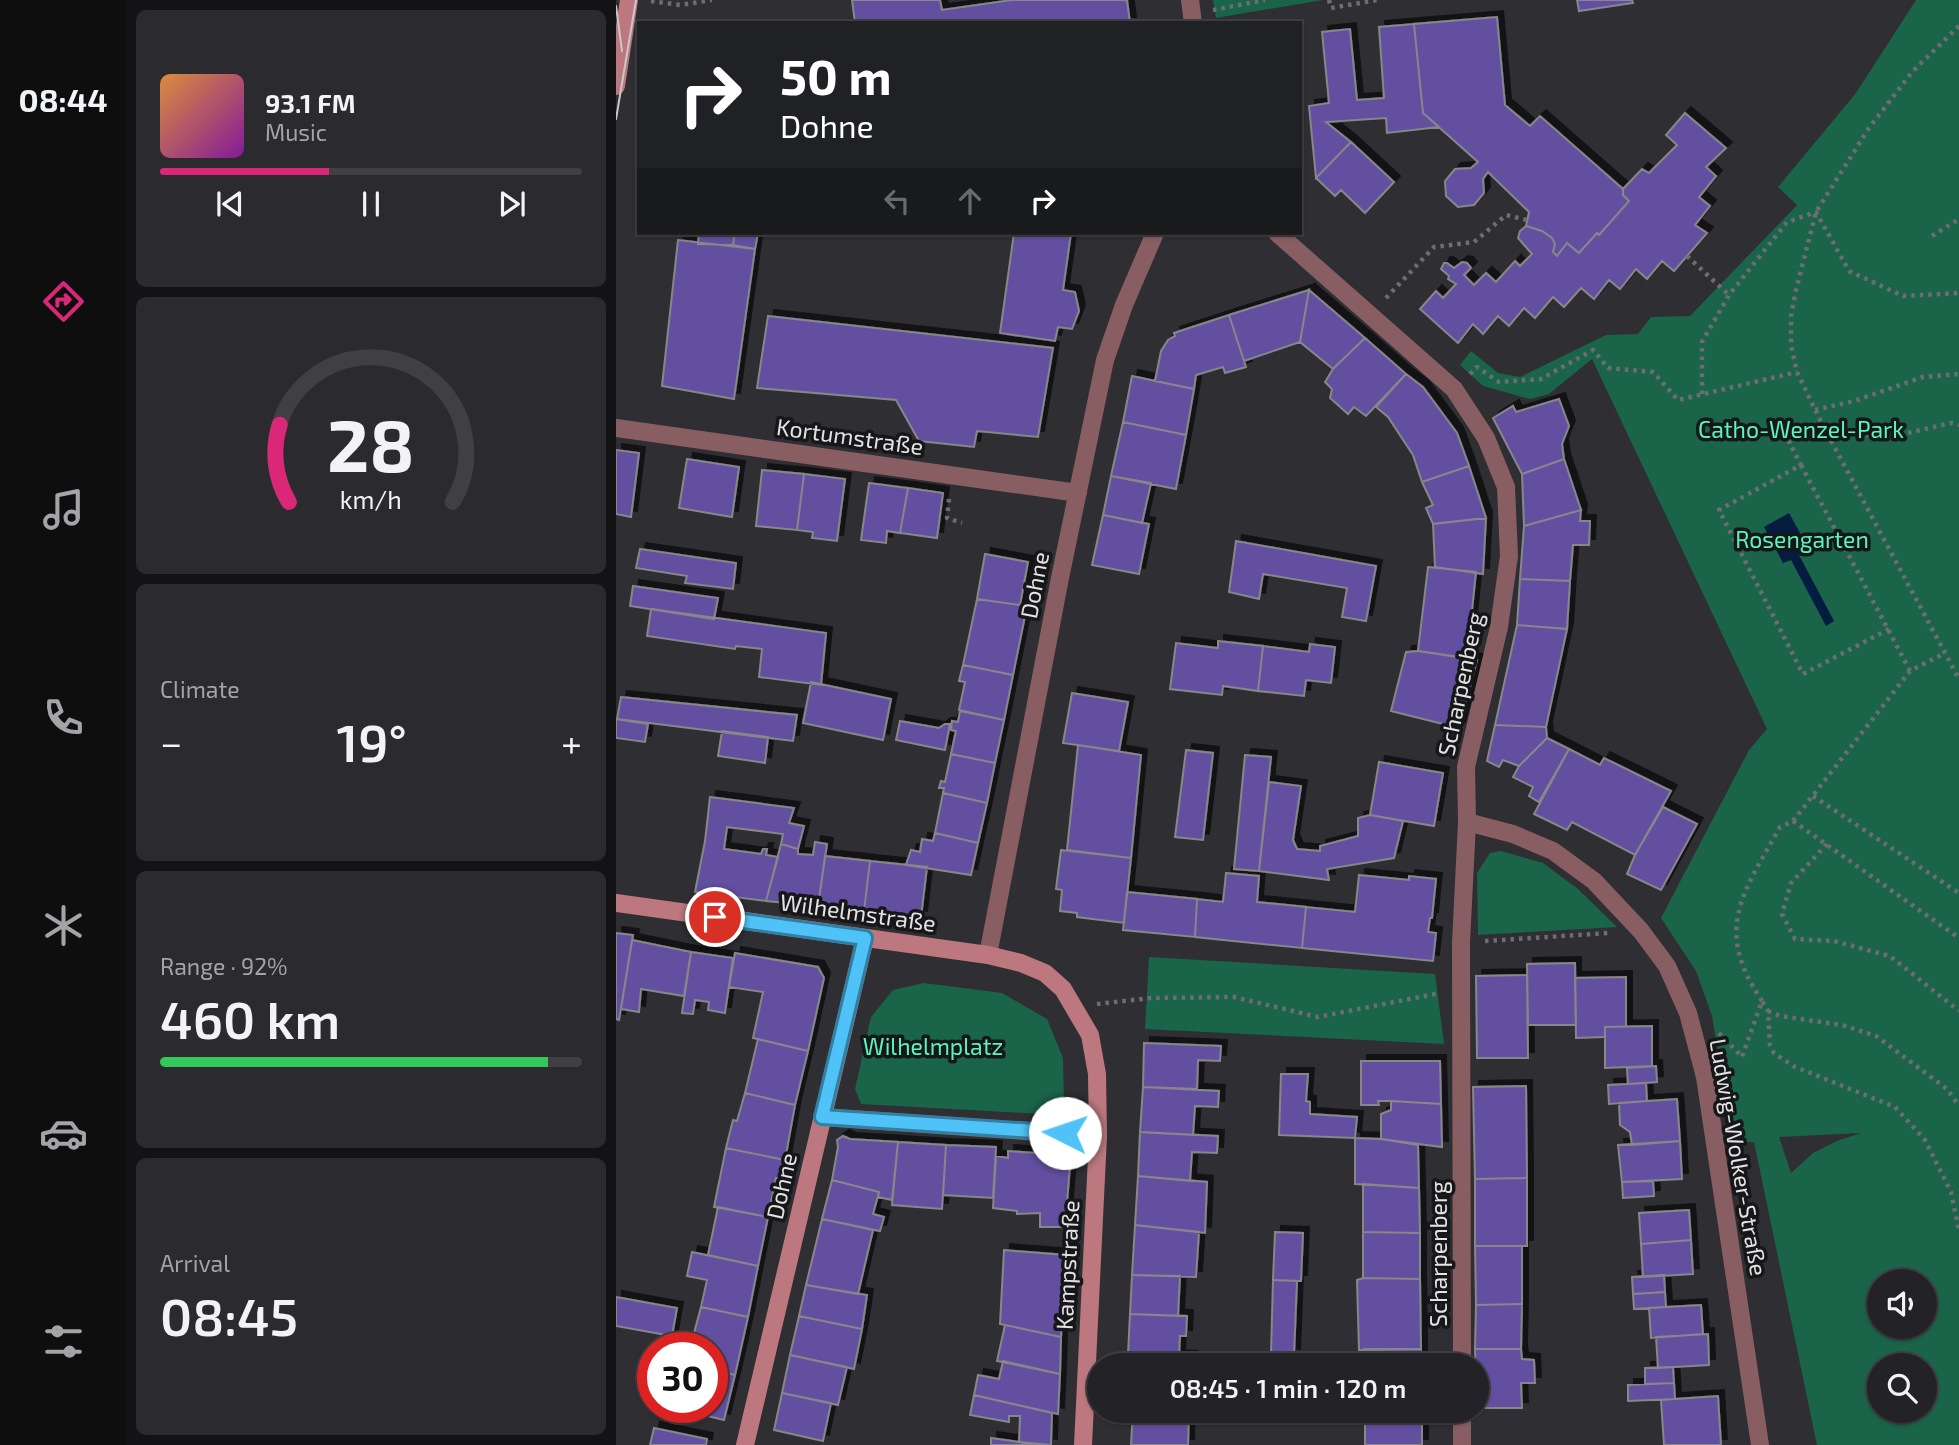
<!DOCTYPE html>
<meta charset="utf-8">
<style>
body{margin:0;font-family:"Exo 2",sans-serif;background:#2b2a2e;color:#f1f3f6;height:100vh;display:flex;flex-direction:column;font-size:26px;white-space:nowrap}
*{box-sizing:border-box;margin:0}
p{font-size:23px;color:#a3a4a7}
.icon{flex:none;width:38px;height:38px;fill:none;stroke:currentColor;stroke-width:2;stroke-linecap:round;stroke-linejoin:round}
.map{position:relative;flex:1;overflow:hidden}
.sheet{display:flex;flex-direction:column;gap:10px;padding:10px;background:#131315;width:490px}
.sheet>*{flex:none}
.top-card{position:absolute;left:21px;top:21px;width:665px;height:214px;border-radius:0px;box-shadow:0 2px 5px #0004,0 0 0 2px #403f43;background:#202124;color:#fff;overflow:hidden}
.controls{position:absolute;left:1251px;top:1269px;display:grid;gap:14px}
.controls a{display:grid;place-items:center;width:70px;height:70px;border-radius:50%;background:#232226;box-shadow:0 2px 5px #0004,0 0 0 2px #403f43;font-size:35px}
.speed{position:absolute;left:21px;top:1332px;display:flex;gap:14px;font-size:35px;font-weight:700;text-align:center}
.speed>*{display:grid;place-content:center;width:91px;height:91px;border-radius:50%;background:#232226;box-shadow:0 2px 5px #0004,0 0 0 2px #403f43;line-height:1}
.speed .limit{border:10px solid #d22;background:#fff;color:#111}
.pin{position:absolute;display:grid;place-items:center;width:60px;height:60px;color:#fff;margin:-30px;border:4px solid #fff;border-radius:50%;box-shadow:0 2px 7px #0007}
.me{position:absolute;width:77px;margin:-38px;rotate:274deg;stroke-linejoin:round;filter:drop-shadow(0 0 5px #0008)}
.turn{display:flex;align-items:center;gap:24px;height:147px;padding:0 28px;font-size:32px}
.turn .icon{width:91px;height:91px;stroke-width:2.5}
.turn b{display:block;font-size:49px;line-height:60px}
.lanes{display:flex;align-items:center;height:66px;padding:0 28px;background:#0003;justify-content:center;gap:35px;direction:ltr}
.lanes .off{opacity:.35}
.big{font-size:52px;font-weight:600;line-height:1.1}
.sheet .tile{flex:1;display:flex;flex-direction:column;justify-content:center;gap:10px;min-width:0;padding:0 24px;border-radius:10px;background:#2b2a2e}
.sheet .dial{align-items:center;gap:0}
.dial svg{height:182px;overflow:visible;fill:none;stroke:#403f43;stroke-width:7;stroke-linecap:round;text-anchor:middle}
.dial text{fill:#f1f3f6;stroke:none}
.song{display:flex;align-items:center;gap:21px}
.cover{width:84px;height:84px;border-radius:10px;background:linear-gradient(135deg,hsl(30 70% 55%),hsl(290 70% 35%))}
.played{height:7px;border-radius:4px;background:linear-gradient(90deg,#db2777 40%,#403f43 40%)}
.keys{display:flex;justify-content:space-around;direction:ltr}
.heat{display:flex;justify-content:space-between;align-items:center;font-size:38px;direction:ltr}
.charge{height:10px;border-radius:5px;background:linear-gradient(90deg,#34c759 92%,#403f43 0)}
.trip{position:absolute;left:471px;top:1353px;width:402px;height:70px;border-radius:35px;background:#232226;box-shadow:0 2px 5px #0004,0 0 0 2px #403f43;font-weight:600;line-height:70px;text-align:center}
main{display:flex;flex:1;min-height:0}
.tab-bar{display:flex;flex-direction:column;width:126px;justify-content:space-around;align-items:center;background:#0e0e0f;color:#a3a4a7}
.tab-bar .icon{width:49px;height:49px}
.tab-bar .selected{color:#db2777}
.tab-bar b{font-size:32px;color:#f1f3f6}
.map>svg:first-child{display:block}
</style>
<main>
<nav class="tab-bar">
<b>08:44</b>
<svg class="icon selected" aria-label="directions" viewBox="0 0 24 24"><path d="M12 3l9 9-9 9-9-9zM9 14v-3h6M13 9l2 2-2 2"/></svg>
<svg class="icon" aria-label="music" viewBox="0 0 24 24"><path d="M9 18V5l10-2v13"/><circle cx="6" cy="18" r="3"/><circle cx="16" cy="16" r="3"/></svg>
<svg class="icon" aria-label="phone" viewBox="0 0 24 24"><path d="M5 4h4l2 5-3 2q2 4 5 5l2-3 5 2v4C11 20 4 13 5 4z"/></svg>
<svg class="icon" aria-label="climate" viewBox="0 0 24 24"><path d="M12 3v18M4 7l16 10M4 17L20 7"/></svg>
<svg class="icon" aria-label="car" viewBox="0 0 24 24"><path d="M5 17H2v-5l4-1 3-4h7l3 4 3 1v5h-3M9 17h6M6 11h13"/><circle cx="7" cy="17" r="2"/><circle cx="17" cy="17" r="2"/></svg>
<svg class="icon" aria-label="filters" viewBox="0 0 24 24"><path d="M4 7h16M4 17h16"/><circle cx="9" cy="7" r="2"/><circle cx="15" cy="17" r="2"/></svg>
</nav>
<section class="sheet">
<div class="tile">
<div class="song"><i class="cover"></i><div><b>93.1 FM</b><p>Music</p></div></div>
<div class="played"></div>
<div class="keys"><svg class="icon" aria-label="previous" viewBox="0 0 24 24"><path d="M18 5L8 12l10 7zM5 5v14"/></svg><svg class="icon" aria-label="pause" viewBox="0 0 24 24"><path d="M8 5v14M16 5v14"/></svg><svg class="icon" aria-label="next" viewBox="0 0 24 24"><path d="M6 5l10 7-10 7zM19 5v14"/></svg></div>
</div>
<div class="tile dial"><svg viewBox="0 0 100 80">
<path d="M14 69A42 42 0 1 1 86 69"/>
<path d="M14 69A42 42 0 0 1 10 35" stroke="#db2777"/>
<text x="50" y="56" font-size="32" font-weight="700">28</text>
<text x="50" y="72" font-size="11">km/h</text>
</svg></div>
<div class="tile"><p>Climate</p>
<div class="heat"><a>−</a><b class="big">19°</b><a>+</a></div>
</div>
<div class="tile"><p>Range · 92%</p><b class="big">460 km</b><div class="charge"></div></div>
<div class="tile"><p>Arrival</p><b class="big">08:45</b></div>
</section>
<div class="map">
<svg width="1343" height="1445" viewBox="0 0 1343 1445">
<defs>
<filter id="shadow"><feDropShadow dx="6" dy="-6" stdDeviation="0" flood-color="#0009"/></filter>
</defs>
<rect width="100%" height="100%" fill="#2f2e32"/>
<!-- green -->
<path fill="#1a644a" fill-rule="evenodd" d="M597,0h110l-107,18z
M1300,0h43v1445h-142l-63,-303 -21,1 -21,-127 -16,-45 -35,-53 88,-168 18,-21 -175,-370 -43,35 -19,5 -47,-13 -23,-21 11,-14 27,22 22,4 86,-42 32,-1 13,-17 39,-1 107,-111 -19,-18 78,-94zM1245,1133l-24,8 -24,12 -22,20 -12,-36zM1264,1281h45v45h-45zM1264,1365h45v45h-45z
M885,851l42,12 35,26 39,38 -139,8 -1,-62 13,-20z
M533,957l286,17 9,70 -299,-15z
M308,983l78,10 45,26 16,39 1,44 -22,12 -181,-10 -6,-15 16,-72 22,-27z"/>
<!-- water -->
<path fill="#041c40" d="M1173,513l20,36 -10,6 35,66 -8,5 -35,-66 -8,3 -19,-36z"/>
<!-- building -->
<path fill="#644fa0" stroke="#86868b" stroke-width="2" filter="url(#shadow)" d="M236,0h88l2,10 70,-10h115l3,23h-275z
M961,0h55l1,3 -54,8z
M881,17l8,88 25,21 10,-10 83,73v6l6,6 -30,34 -2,-2 -18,20 -12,-10 -10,13 -4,-4 2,-8 -3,-6 -10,-7 -16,-5 3,-14 -41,-40 -5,7 1,14 -10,12 -16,2 -12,-11 -1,-15 10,-12 16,-1 7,-6 -55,-49 -9,-89z
M798,24l9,89 16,14 -52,6 -1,-15 -60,4 25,20 -35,36 -7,-72 20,-3 -7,-71 28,-3 7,71 27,-2 -5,-71z
M1069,113l41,35 -20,19 10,9 -17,21 11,9 -15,19 12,8 -33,38 -12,-10 -15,18 -11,-10 -16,20 -11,-9 -15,19 -13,-11 -17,19 -11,-10 -18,21 -11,-10 -15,18 -11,-10 -15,18 -10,-10 -15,19 -38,-34 16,-18 7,7 13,-14 -8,-5 1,-3 -8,-7 3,-6h3l7,5 8,-6 5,1 4,5 -7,7 10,10 12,-12 10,9 19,-21 5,5 12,-12 -14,-16 2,-7 6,-5 16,5 10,7 3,6 -2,8 4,4 10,-13 12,10 18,-20 2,2 30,-34 -6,-6v-6l19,-20 7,4 28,-28 -11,-10z
M735,142l43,40 -29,31 -24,-23 -6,6 -19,-18z
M83,233h36l-2,12 -35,-1z
M119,233h23l-3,16 -22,-4z
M398,233h57l-8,57 12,2 4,19 -7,18 -14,-2 -3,14 -55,-8z
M62,240l77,9 -21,150 -72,-13z
M693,290l56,48 -32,31 -33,-27z
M693,290l-9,52 -56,19 -15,-46z
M613,315l17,52 -21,6 -2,-6 -27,8 -2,14 -39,-8 6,-30 7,-11 7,-4 -1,-3z
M152,316l285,32 -15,89 -61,-6 -3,16 -55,-6 -23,-41 -139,-12z
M749,338l41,36 -40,42 -12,-9 -6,7 -18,-16 2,-9 -7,-7 8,-13z
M790,374l17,13 34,46 12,33 -47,16 -9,-27 -25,-38 -12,-10z
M516,376l62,13 -8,46 -63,-13z
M943,399l10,27 -7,18 2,15 -42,15 -29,-56 20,-12 3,6z
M507,422l63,13 -10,54 -65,-13z
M0,450l23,3 -8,64 -15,-3z
M71,459l52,8 -7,50 -53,-9z
M948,459l17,51 -57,16 -2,-52z
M853,466l17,52 -53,6 -7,-16 7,-3 -11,-23z
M146,470l42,4 -7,56 -41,-4z
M188,474l41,5 -8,62 -25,-3 1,-6 -16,-2z
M495,476l40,7 -9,40 -39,-8z
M253,483l39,5 -8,45 -13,-2 -1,12 -25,-3z
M292,488l35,5 -6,45 -37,-5z
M965,510l-1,11h10l-1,24h-16l-3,36 -50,-2 4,-53z
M487,515l46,9 -10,50 -47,-9z
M870,518l-3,56 -48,-7 -2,-43z
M620,541l140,25 -10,55 -24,-4 5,-29 -84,-14 -4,25 -30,-7z
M24,549l96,14 -3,26 -48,-6 2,-7 -51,-8z
M369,554l43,8 -8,43 -43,-6z
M812,567l48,5 -9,86 -49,-7z
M904,579l50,2 -3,48 -50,-4z
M17,586l85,12 -4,21 -84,-13z
M361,599l50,7 -14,69 -50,-10z
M35,609l175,24 -5,52 -62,-8 3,-28 -26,-3 -1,3 -88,-13z
M901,625l50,4 -21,98 -51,-2z
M602,641l45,5 -5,45 -35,-5 -1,9 -52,-6 6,-46 42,5z
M694,644l25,3 -4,36 -25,-3 -2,16 -46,-5 5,-45 46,6z
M802,651l59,9 -18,68 -68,-17 15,-59z
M347,665l50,10 -9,45 -45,-10 6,-28 -6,-1z
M195,682l80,17 -8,41 -80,-17z
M456,693l56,9 -9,49 -56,-8z
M5,697l176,18 -4,26 -176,-22z
M344,711l44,9 -9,43 -44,-9 5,-23 -5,-1 1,-9 6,1z
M0,719l32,5 -3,18 -29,-4z
M284,721l39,7 6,-4h5l-5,26 -49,-10z
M879,725l51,2 1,11 -28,28 -16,-6 -4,7 -12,-6z
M106,731l46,6 -3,26 -47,-7z
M931,738l22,11 -30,53 -10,-6 4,-9 -20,-10 6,-11z
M462,745l63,10 -10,103 -64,-8z
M953,749l31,16 4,-7 67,33 -36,64 -63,-33 -5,8 -33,-16z
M570,750l27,3 -10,87 -28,-3z
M335,754l44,9 -8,40 -44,-10 1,-5h-5l2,-7 4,1z
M629,755l26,2 -12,114 -25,-2z
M763,762l64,11 -9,53 -64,-11z
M653,782l32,4 -8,54 4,9 23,2v-5l38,-10v-18l12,-3 33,6 -9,37 -67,11 2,11 -70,-9z
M327,793l44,10 -9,40 -43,-10z
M94,797l84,11 -5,15 15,3 -6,23 -17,-5 2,-10 -56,-7 -3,22 37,5 2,-5h4l-1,6 12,2 -12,44 -71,-9 10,-51z
M1047,807l34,17 -36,66 -34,-16 8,-19z
M319,833l43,10 -7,32 -65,-10 5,-15 9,2 2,-13 11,2z
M199,842l12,2 -9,62 -52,-5 15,-57 17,5v5l15,1z
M445,850l70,8 -7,65 -47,-6v-4l-17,-2 2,-21 -6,-1z
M209,856l45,5 -6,50 -46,-5z
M254,861l57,6 -6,50 -57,-6z
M610,873l33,3 -2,26 49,5 -4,41 -107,-11 2,-38 26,3z
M743,875l50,5v-4l27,3 -4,39h-2l-2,14 8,1 -3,28 -131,-13 4,-41 49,5z
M511,892l70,7 -2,38 -72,-7z
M0,933l17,2 -14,85 -3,-1z
M16,940l59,12 -7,44 -43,-7 -2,23 -18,-3z
M75,952l42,6 -8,55 -17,-3 1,-8 -14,-2 -2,14 -11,-1z
M119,953l83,14 6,11 -16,73 -55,-13 10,-46 -34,-5z
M959,963l1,62h-48l-1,-61z
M911,975l1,83h-51l-1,-82z
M1010,977v50h-21v10l-29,1 -1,-60z
M1036,1026v40l-47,2v-41z
M142,1039l50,12 -13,54 -50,-12z
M528,1043l77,3 -1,15 -22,-1 -1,29 -54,-2z
M745,1061h79l1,43 -50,-3h-13l1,4h-18z
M1040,1066l1,16 -29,2 -1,-16z
M665,1074h27l-2,27 4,1v12l47,3 -2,21 -76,-3z
M1030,1083l1,18 -38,3 -1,-19z
M910,1086l1,92 -52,1 -2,-92z
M527,1087l76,4 -1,16 -23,-1 -2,29 -53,-3z
M129,1093l50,12 -10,55 -59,-12 7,-28 4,1z
M1061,1099l3,42 -48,4 -2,-13 -10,-7 -1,-22z
M775,1101l50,3 1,43 -61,-8v-25l10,-4z
M524,1132l78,4 -1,17 -25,-1 -2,29 -52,-5z
M227,1136l7,3 48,3 -6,58 -14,-3 1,-5 -47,-12 6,-33 -1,-7z
M739,1138l26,1 37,6 1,43 -64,-4z
M1064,1141l2,38 -60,3 -4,-37z
M282,1142l48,3 -4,64 -50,-4z
M330,1145l50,2 -3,51 -50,-3z
M110,1148l59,12 -4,19 -5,-1 -8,39 -54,-10z
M392,1151l55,4 2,-3 9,9 -4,5 -5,61h-25v-14l-23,1v-3l-24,-3 3,-52 12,2z
M522,1176l69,6 -2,51 -70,-8z
M911,1178v68h-52v-67z
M216,1180l47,12 -6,22 11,3 -4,14 -58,-12z
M1037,1181l1,15 -31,2 -1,-16z
M747,1184l56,4 1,45 -57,-1z
M102,1207l50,10 -10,49 -50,-11z
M1073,1210l2,30 -50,4 -2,-31z
M206,1219l51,11 -15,64 -52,-9z
M519,1225l64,7 -3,45 -64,-2z
M659,1232l28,1 -2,48 -28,-1z
M747,1232l57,1v46l-57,-1z
M1075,1240l2,34 -50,3 -2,-33z
M859,1246h47v58l-46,1z
M388,1250l62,5 -5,82 -61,-13z
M76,1252l66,14 -10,51 -47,-10 6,-27 -20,-4z
M516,1275l48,1 -2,40 -48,-2z
M1048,1275l1,17 -32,2 -1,-17z
M747,1278l57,1 1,70 -62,1 -2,-70z
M657,1280l24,1 -3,74 -23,-2z
M190,1285l61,10 -5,34 -63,-13z
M1049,1292l1,15 -32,2 -1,-15z
M0,1297l61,11 -5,28 -56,-10z
M906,1304l-1,45h-46l1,-44z
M1085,1305l2,29 -52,4 -2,-30z
M85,1307l47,10 -13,58 -23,-6v-21h-22z
M514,1314l57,2 -1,20h-6l-1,20 -51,-2z
M183,1316l63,13 -8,40 -64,-14z
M389,1325l56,12 -1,37 -63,-13z
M1092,1334l1,31 -51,3 -2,-31z
M748,1349h57v16h-57z
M859,1349h46l1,10 12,1 1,23h-14l1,25h-45z
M520,1354l55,3v8h-56z
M174,1355l57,12 -9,38 -56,-12z
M387,1361l57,13 -2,40 -84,-19 4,-20 21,4z
M1057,1367l1,16 -29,1v-16z
M96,1369l23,6 -11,45 -53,-13h41z
M1058,1383l1,16 -47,2v-16z
M166,1393l49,10 -8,38 -49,-11z
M358,1395l78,18 -1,32 -32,-3 1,-26h-11v6l-39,-7z
M1102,1396l3,49h-57l-3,-45z
M517,1410l56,1 -1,34h-57z
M749,1410h57v35h-57z
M38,1428l53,11 -1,6h-56z
M375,1438l28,4 17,3h-45z"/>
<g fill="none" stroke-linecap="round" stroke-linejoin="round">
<!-- path -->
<path stroke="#6e6d71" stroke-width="4.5" stroke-dasharray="3.5 5" stroke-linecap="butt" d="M713,0l2,8 46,-8
M35,1l29,4 32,-5
M597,10l52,-10
M1343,26l-47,46 -43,56 -53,84 -20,78 -5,26v29l6,27 25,52 137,255
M1316,236l27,-17
M1071,256l42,39
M770,298l48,-51 40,-5 32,-27 21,5
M854,374l7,-7 22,15 42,-3 52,-29 15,18 45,4 25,28 119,-28
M1086,394v-52l27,-47 58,-73 29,-10 33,59 54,25 56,-3
M1199,410l39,-9 69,-24 36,-3
M1185,465l109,206
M333,499l-2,19 15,5
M1273,629l-86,45 -84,-164 82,-45 -12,-23 33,-18 60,15 69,-16 8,2
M1197,796l146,97
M1177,821l166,117
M1211,844l-36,39 -9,31 13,25 39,2 56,15 69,55
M869,941l124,-8
M1146,1001c-49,-72 -19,-108 18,-174l13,-6 117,-150 35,-18
M481,1004l54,-6 83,-1 84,20 122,-24
M1152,1011l12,5 62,9 34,11 71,53 12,17
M1103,1033l23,24 20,-56 6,10 2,34 4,8 19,13 102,41 30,33 26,52 8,39"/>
<!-- street -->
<path stroke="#895e62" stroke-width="18" d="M574,0l3,23
M661,233l177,156 32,49 20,49 3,69 -10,71 -33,140 1,55 -6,121 1,422
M0,428l462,65
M851,822l46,12 40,17 41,30 47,50 26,35 21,47 17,64 55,368
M372,955l71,-372 46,-223 19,-55 31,-72
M206,1117l276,19
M846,1410v35"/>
<!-- secondary -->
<path stroke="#bc787e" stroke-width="18" d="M0,86l13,-86
M0,903l372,52 33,8 24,10 18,16 27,46 7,39 1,62 -15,309
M129,1445l120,-507"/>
<!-- tram -->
<path stroke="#c8c8cb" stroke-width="2" d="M0,6l6,45
M0,119l20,-119"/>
</g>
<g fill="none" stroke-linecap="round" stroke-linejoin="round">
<defs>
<path id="route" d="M99,917l150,21 -43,179 243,16"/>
</defs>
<!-- route casing -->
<use href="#route" stroke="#337fa1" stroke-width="18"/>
<!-- route -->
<use href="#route" stroke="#4fc3f7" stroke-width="12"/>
</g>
<g text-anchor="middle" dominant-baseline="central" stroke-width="7" stroke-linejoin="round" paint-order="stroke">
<!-- park labels -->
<g font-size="23" fill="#57f6bc" stroke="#171618">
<text x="1185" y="429">Catho-Wenzel-Park</text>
<text x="1186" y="539">Rosengarten</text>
<text x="317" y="1046">Wilhelmplatz</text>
</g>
<!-- street labels -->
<g font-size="23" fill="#e3e3e6" stroke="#171618">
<text transform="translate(234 436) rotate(8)">Kortumstraße</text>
<text transform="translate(418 585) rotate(-79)">Dohne</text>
<text transform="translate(844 684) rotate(-78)">Scharpenberg</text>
<text transform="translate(242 912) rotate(8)">Wilhelmstraße</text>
<text transform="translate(1123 1157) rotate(80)">Ludwig-Wolker-Straße</text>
<text transform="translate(165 1186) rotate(-77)">Dohne</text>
<text transform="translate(822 1254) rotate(-90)">Scharpenberg</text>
<text transform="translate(451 1265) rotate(-87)">Kampstraße</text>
</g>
</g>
</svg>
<div class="controls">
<a><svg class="icon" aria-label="sound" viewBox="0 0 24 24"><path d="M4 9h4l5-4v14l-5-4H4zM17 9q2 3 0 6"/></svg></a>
<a><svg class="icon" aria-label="search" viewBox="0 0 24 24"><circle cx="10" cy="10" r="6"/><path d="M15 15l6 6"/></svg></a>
</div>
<div class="speed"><div class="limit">30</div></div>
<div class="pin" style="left:99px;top:917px;background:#d93025"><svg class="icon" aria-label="arrive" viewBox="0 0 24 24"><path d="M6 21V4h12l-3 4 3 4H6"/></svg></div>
<svg class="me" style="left:449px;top:1133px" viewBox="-20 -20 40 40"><circle r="19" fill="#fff"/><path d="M0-13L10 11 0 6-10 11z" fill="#4fc3f7"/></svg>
<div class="trip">08:45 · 1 min · 120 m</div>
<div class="top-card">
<div class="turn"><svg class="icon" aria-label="right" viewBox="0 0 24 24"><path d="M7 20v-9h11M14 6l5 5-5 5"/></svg><div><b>50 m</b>Dohne</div></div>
<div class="lanes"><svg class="icon off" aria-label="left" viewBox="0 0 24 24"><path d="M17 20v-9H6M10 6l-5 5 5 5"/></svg><svg class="icon off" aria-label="ahead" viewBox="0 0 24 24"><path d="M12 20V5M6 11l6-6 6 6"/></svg><svg class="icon" aria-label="right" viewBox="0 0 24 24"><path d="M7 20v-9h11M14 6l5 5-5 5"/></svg></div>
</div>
</div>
</main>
